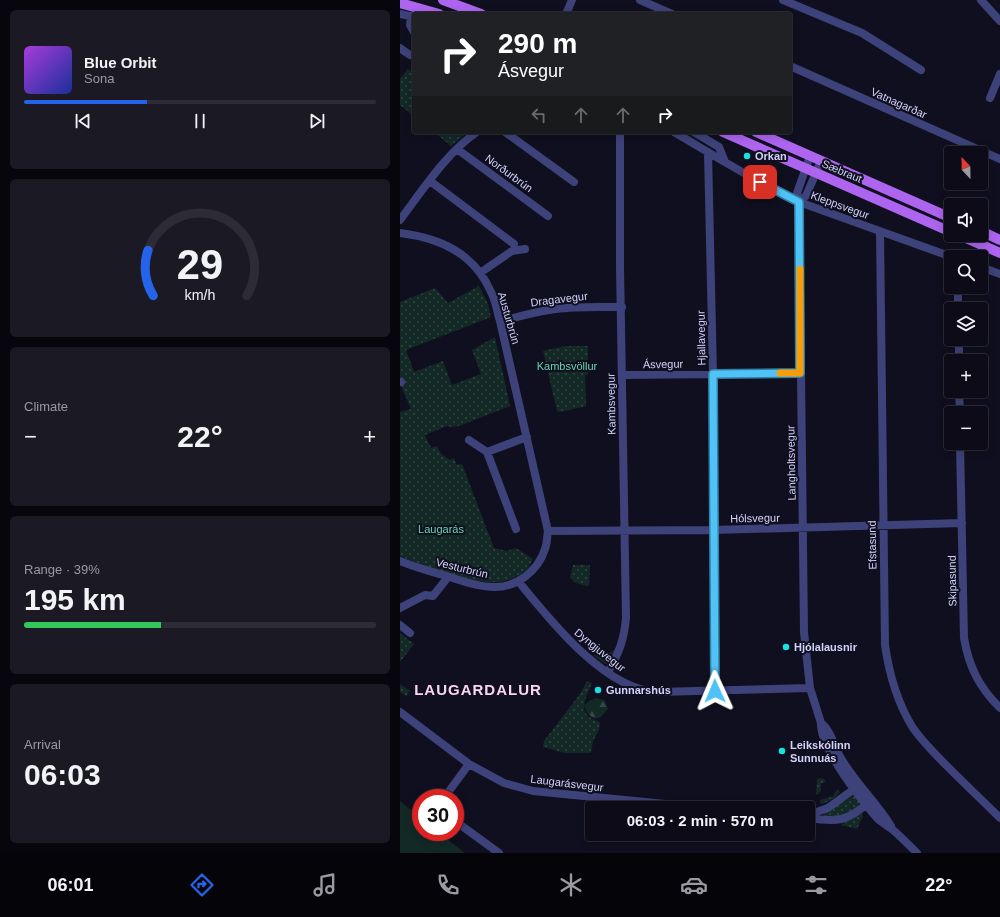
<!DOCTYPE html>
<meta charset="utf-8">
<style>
body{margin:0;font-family:Helvetica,sans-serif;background:#1a1924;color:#f1f3f6;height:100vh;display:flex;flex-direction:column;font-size:15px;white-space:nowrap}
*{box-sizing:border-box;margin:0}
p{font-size:13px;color:#9a9ba1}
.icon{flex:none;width:22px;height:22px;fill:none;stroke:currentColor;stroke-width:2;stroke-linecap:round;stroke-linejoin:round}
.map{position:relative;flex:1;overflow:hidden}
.side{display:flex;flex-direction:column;gap:10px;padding:10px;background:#07060d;width:400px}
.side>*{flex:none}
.hud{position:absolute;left:12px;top:12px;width:380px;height:122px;border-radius:4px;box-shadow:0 2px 10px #0003,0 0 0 1px #2c2b36;background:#202124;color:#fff;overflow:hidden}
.needle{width:26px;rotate:338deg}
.tools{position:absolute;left:544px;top:146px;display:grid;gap:8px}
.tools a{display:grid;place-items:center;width:44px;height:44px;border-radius:4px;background:#0c0b17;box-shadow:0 2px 10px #0003,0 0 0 1px #2c2b36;font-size:20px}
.speed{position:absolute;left:12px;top:789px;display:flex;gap:8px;font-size:20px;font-weight:700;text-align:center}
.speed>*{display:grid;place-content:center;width:52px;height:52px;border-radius:50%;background:#0c0b17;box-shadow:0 2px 10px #0003,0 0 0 1px #2c2b36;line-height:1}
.speed .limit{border:6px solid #d22;background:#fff;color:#111}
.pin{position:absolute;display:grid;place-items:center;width:34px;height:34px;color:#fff;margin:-17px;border-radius:8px;box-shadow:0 2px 6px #0006}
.me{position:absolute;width:44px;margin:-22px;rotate:359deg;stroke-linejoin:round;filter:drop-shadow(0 0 3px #0008)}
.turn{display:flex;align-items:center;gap:14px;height:84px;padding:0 20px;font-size:18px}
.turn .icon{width:52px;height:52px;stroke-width:2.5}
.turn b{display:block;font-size:28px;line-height:34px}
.lanes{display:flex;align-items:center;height:38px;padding:0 20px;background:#0003;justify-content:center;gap:20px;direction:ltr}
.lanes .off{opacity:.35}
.big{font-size:30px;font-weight:700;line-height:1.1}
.side .card{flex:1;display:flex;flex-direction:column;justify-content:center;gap:6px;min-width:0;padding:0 14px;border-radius:6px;background:#1a1924}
.side .dial{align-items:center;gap:0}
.dial svg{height:104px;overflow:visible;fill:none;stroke:#2c2b36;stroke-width:7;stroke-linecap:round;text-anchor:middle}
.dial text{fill:#f1f3f6;stroke:none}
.song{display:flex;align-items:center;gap:12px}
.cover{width:48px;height:48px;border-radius:6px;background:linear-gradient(135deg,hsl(280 70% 55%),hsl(230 70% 35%))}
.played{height:4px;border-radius:2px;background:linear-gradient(90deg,#2563eb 35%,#2c2b36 35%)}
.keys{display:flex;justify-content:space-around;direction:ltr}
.heat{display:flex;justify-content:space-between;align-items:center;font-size:22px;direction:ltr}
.charge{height:6px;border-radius:3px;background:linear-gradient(90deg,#34c759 39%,#2c2b36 0)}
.trip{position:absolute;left:185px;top:801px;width:230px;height:40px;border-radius:4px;background:#0c0b17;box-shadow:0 2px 10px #0003,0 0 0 1px #2c2b36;font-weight:700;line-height:40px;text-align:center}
.menu{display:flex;height:64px;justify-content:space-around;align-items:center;background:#050409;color:#9a9ba1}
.menu .icon{width:28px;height:28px}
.menu .active{color:#2563eb}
.menu b{font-size:18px;color:#f1f3f6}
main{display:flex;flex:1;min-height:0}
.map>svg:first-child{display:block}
</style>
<main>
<section class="side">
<div class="card">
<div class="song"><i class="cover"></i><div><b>Blue Orbit</b><p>Sona</p></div></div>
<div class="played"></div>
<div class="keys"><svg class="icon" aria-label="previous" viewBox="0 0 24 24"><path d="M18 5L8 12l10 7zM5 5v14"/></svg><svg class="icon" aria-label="pause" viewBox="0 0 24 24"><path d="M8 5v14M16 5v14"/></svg><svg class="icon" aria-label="next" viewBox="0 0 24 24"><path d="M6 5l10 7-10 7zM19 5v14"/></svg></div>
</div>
<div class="card dial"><svg viewBox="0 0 100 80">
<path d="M14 69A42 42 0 1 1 86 69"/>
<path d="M14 69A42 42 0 0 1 10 34" stroke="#2563eb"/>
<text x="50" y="56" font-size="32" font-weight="700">29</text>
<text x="50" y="72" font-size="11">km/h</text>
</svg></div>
<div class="card"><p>Climate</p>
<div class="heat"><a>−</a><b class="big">22°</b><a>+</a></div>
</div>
<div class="card"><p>Range · 39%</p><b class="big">195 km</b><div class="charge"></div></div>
<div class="card"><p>Arrival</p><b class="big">06:03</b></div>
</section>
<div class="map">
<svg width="600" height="853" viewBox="0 0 600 853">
<defs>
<pattern id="grass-dots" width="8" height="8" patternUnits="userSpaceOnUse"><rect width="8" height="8" fill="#132926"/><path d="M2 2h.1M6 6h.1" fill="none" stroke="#344746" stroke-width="1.8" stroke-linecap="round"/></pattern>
<pattern id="forest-firs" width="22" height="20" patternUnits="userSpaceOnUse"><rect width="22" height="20" fill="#132926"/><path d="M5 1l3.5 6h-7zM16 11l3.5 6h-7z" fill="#344746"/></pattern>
</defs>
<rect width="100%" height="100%" fill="#100f1f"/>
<!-- grass -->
<path fill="url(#grass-dots)" d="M8,69l6,4v43l-14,-11v-26z
M34,132h34l-17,14z
M79,286l9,18 3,13 -85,33 8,22 29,-11 9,24 29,-11 -9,-24 23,-13 15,69 -51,20 -7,1 -5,-1 -22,9 6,13 6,-2 4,8 9,6 4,-2 3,7 5,-1 32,84 13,3 9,-3 17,11c-2,2 -2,5 -4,8 -3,5 -15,11 -21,13 -25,9 -84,-14 -108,-24v-144l11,-3 -11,-26v-81l35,-14 13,15z
M165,346h23v29h-3l1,31 -26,6 -3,-1 -14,-60z
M173,565h17l-1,21c-7,-1 -15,-2 -19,-9z
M0,633l14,11 -14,18z
M217,648l-8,16h-4l-12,-9 11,1z
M187,681l5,2c-7,17 -17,32 8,39l-1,8 -6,11 -2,12h-26l-22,-6 1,-6 36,-47z
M0,684l10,7 -4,5 -6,-4z
M421,778l3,1 2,3 -5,1v8l-5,4 1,-16z
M438,790l2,2 -7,7 -11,5 -2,-1v-3l14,-4 1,-4z
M453,796l3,1 4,6c-3,6 -19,15 -26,15 -3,0 -7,-1 -10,-2l-1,-2z
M461,813l2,3 -6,13 -16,-4 5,-4z"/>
<!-- forest -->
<path fill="url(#forest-firs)" d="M196,698l8,2 4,9 -7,8 -7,2 -7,-6 -3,-8 7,-5z"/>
<!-- garden -->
<path fill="#132926" d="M0,801l21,17v14h17l27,21h-65z"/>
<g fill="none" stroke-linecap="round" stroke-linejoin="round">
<!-- minor -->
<path stroke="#3e427a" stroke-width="8" d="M240,0l32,14
M383,0l79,33 59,37
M581,0l19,21
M0,14l14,3
M166,14l6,-14
M11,16l-1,9 4,7
M0,48l10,7
M390,66l210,93
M590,98l10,-24
M105,132l69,50
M274,132c41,24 82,50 125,70l153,55
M294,132l25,15 6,15
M57,149l91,67
M308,152l5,222 2,317
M410,156l-13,37 2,8 5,431 6,56 11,35c-1,25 40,77 57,96 4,4 10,7 15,11 8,7 16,15 24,23
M30,181l84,63
M399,201l7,-5 15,-35
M0,220c22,-29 47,-68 77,-88
M480,231l5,414c4,28 13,59 28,83 12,17 27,31 41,45 15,15 31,30 46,45
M0,233c40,5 74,20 91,59 5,9 6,20 9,29l48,210c-1,6 -1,13 -3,18 -7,22 -28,38 -50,38 -15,0 -31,-5 -45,-10 -17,-5 -34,-9 -50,-16
M581,267l19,7
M80,273l32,-22 13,-2
M558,287v22
M100,321c19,-4 37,-10 56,-12 21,-3 44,-2 66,-2
M559,339v22
M222,375l178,-2
M0,382h1
M559,391l1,22
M69,440l18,12 29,77
M560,443l4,195c5,29 15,49 36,70
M87,452l40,-15
M148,531l166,-1 248,-7
M119,582c31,38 86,108 138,110l153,-4
M0,608l25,-13 8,1 15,-19
M0,625l10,8
M208,672c11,-19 16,-32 18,-54l-6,-351v-135
M0,712l69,52 35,19 29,8 173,17
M421,723c9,7 12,19 17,30 14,27 37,47 53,73
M44,798l25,-34
M408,815l20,-7 29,-21
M408,818c29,4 39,4 61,-16
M55,821l44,32"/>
<!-- major -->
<path stroke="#ad64ef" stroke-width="10" d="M43,0l38,14
M0,3l39,11
M323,132l228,100
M356,132l195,86
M581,231l19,9
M559,235l41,18"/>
</g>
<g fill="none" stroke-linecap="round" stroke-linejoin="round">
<defs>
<path id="route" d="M315,691l-2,-317 87,-1 -1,-171 -39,-20"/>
</defs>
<!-- route casing -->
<use href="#route" stroke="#337fa1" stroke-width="10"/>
<!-- route -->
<use href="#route" stroke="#4fc3f7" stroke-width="7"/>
<!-- slow -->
<path stroke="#f59e0b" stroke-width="7" d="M380,373h20v-104"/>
</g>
<!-- markers -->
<g fill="#17e2e2" stroke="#100f1f" stroke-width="1.5">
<circle cx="347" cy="156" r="4"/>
<circle cx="386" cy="647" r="4"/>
<circle cx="198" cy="690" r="4"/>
<circle cx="382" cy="751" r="4"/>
</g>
<g text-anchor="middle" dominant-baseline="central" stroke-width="4" stroke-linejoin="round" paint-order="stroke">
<!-- street labels -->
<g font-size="11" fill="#d2d2fa" stroke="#100f1f">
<text transform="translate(499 103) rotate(24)">Vatnagarðar</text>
<text transform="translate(442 171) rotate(23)">Sæbraut</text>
<text transform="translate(109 173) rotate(36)">Norðurbrún</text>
<text transform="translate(440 205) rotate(20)">Kleppsvegur</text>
<text transform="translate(159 299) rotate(-7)">Dragavegur</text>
<text transform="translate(109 318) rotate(74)">Austurbrún</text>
<text transform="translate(301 338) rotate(-91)">Hjallavegur</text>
<text transform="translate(263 364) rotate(-1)">Ásvegur</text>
<text transform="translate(211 404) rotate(-91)">Kambsvegur</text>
<text transform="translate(391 463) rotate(-91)">Langholtsvegur</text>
<text transform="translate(355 518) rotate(-1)">Hólsvegur</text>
<text transform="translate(472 545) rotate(-91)">Efstasund</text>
<text transform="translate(62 568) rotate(14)">Vesturbrún</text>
<text transform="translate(552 581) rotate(-91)">Skipasund</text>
<text transform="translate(200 650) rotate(39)">Dyngjuvegur</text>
<text transform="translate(167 783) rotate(7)">Laugarásvegur</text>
</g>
<!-- poi labels -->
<g font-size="11" font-weight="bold" fill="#d2d2fa" stroke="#100f1f" text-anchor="start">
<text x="355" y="156">Orkan</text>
<text x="394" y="647">Hjólalausnir</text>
<text x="206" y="690">Gunnarshús</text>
<text x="390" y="745">Leikskólinn<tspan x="390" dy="13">Sunnuás</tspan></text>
</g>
<!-- park labels -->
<g font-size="11" fill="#65d3ac" stroke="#100f1f">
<text x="167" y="366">Kambsvöllur</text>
<text x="41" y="529">Laugarás</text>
</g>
<!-- district labels -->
<g font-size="15" font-weight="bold" letter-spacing="1" fill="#fbd4f0" stroke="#100f1f">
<text x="78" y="689">LAUGARDALUR</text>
</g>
</g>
</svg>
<div class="tools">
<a><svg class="needle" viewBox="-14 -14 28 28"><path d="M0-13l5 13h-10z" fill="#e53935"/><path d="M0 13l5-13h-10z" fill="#9a9ba1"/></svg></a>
<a><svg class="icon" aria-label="sound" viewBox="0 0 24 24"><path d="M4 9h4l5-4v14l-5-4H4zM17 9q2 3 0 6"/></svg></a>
<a><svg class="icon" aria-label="search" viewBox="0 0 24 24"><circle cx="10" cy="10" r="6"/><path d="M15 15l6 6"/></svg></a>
<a><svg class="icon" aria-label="layers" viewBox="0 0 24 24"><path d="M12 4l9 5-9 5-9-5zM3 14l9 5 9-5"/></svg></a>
<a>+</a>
<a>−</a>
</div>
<div class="speed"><div class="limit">30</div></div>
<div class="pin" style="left:360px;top:182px;background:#d93025"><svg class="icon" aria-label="arrive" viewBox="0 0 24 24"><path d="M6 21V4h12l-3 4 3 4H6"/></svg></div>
<svg class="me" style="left:315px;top:691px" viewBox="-20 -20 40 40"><path d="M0-17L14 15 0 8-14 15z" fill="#4fc3f7" stroke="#fff" stroke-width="4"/></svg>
<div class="trip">06:03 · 2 min · 570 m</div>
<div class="hud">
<div class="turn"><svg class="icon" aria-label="right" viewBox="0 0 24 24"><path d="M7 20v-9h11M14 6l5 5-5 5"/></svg><div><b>290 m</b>Ásvegur</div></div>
<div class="lanes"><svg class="icon off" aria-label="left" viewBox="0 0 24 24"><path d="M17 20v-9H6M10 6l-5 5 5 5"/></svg><svg class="icon off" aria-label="ahead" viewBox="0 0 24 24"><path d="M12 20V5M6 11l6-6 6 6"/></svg><svg class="icon off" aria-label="ahead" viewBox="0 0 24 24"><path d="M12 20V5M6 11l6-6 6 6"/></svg><svg class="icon" aria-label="right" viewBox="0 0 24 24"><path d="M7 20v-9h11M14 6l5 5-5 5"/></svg></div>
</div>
</div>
</main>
<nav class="menu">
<b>06:01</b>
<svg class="icon active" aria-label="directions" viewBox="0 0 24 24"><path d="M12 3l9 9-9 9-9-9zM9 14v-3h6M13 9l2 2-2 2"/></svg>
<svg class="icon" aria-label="music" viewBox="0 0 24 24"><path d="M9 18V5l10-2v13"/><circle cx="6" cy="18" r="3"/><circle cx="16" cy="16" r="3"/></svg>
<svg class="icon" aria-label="phone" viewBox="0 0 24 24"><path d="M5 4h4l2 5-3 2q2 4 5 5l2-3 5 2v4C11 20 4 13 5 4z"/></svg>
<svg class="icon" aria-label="climate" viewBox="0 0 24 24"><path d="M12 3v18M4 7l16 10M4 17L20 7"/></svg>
<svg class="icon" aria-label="car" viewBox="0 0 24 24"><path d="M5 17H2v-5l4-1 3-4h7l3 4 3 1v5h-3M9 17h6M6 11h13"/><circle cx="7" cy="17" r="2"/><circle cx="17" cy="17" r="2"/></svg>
<svg class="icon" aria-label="filters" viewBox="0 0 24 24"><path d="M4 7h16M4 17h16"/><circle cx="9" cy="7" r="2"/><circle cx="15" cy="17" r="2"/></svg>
<b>22°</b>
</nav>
